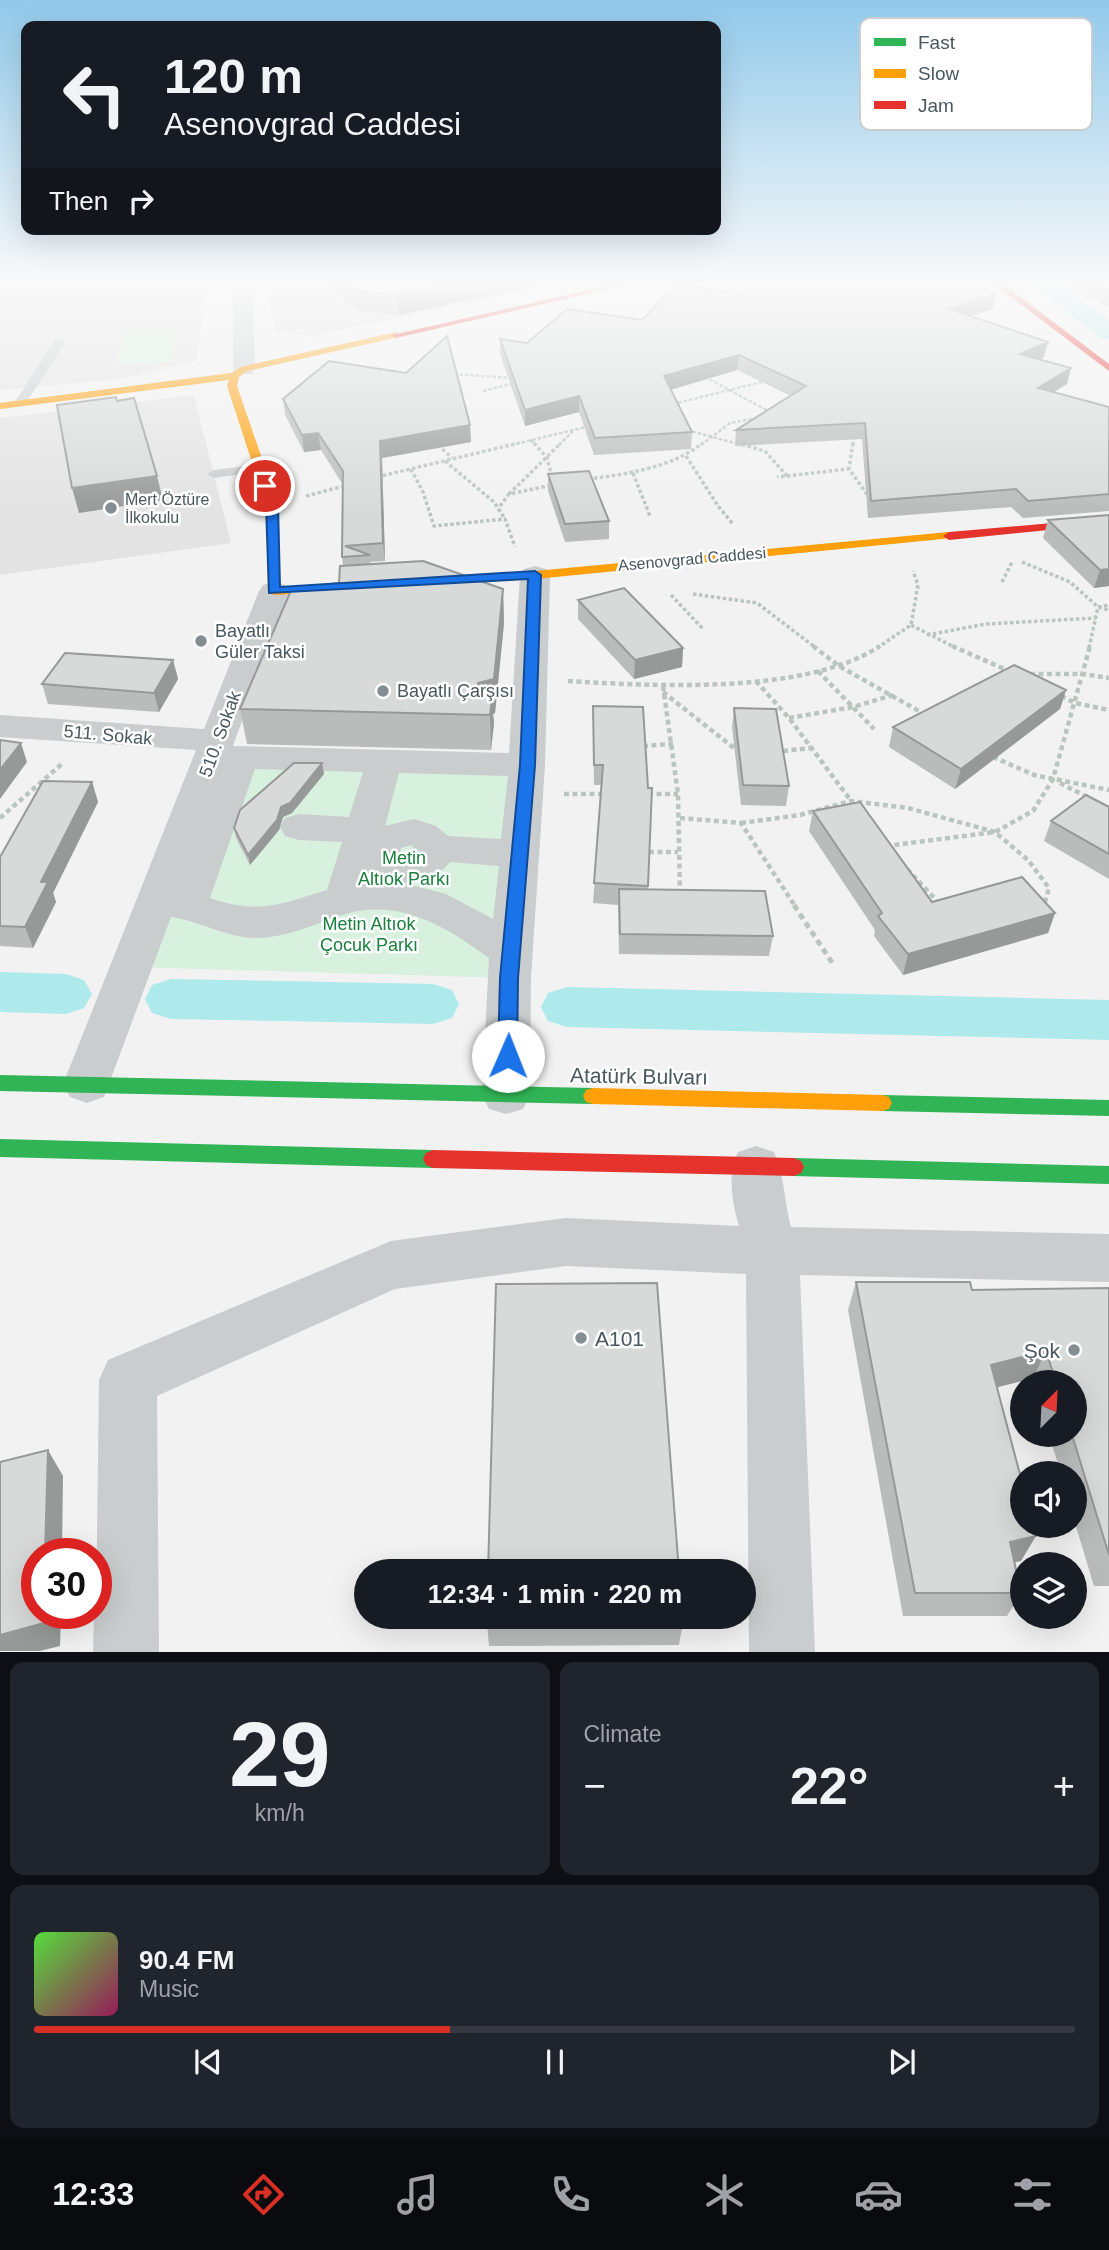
<!DOCTYPE html>
<meta charset="utf-8">
<style>
body{margin:0;font-family:Arial,sans-serif;background:#20242c;color:#f1f3f6;height:100vh;display:flex;flex-direction:column;font-size:26px;white-space:nowrap}
*{box-sizing:border-box;margin:0}
p{font-size:23px;color:#9ea1a6}
.icon{flex:none;width:38px;height:38px;fill:none;stroke:currentColor;stroke-width:2;stroke-linecap:round;stroke-linejoin:round}
.map{position:relative;height:1652px;overflow:hidden}
.details{display:flex;flex-direction:column;gap:10px;padding:10px;background:#0d0f14;flex:1}
.details>*{flex:none}
.guide{position:absolute;left:21px;top:21px;width:700px;height:214px;border-radius:14px;box-shadow:0 7px 28px #0002;background:#171b24;color:#f1f3f6;overflow:hidden}
.needle{width:46px;rotate:24deg}
.controls{position:absolute;left:1010px;top:1370px;display:grid;gap:14px}
.controls a{display:grid;place-items:center;width:77px;height:77px;border-radius:50%;background:#171b24;box-shadow:0 7px 28px #0002;font-size:35px}
.speed{position:absolute;left:21px;top:1538px;display:flex;gap:14px;font-size:35px;font-weight:700;text-align:center}
.speed>*{display:grid;place-content:center;width:91px;height:91px;border-radius:50%;background:#171b24;box-shadow:0 7px 28px #0002;line-height:1}
.speed .limit{border:10px solid #d22;background:#fff;color:#111}
.pin{position:absolute;display:grid;place-items:center;width:60px;height:60px;color:#fff;margin:-30px;border:4px solid #fff;border-radius:50%;box-shadow:0 2px 7px #0007}
.me{position:absolute;width:77px;margin:-38px;rotate:1deg;stroke-linejoin:round;filter:drop-shadow(0 0 5px #0008)}
.turn{display:flex;align-items:center;gap:24px;height:147px;padding:0 28px;font-size:32px}
.turn .icon{width:91px;height:91px;stroke-width:2.5}
.turn b{display:block;font-size:49px;line-height:60px}
.then{display:flex;align-items:center;height:66px;padding:0 28px;background:#0003;gap:14px;font-size:26px}
.big{font-size:52px;font-weight:700;line-height:1.1}
.details .widget{flex:1;display:flex;flex-direction:column;justify-content:center;gap:10px;min-width:0;padding:0 24px;border-radius:14px;background:#20242c}
.details .dial{align-items:center;gap:0}
.dial b{font-size:91px;line-height:1}
.song{display:flex;align-items:center;gap:21px}
.cover{width:84px;height:84px;border-radius:10px;background:linear-gradient(135deg,hsl(110 70% 55%),hsl(330 70% 35%))}
.played{height:7px;border-radius:4px;background:linear-gradient(90deg,#d93025 40%,#363941 40%)}
.keys{display:flex;justify-content:space-around;direction:ltr}
.heat{display:flex;justify-content:space-between;align-items:center;font-size:38px;direction:ltr}
.details .tiles{flex:1;display:grid;gap:10px;grid-template-columns:1fr 1fr}
.widget:last-child{grid-column:span 2}
.trip{position:absolute;left:354px;top:1559px;width:402px;height:70px;border-radius:35px;background:#171b24;box-shadow:0 7px 28px #0002;font-weight:700;line-height:70px;text-align:center}
.dock{display:flex;height:112px;justify-content:space-around;align-items:center;background:#090b0e;color:#9ea1a6}
.dock .icon{width:49px;height:49px}
.dock .selected{color:#d93025}
.dock b{font-size:32px;color:#f1f3f6}
.map>svg:first-child{display:block}
</style>
<div class="map">
<svg width="1109" height="1652" viewBox="0 0 1109 1652">
<rect width="100%" height="100%" fill="#f2f2f2"/>
<!-- education -->
<path fill="#e4e3e4" d="M0,284h209l-13,77 -73,18 -123,11z
M266,284h295l-251,53 -36,-6z
M194,395l37,148 -231,32v-157z"/>
<!-- green -->
<path fill="#d8f0de" d="M178,328l-7,34 -55,2 11,-34z
M211,757l316,8 -18,213 -378,-11z"/>
<g fill="none" stroke-linecap="round" stroke-linejoin="round">
<!-- canal -->
<path fill="#aee9ec" fill-rule="evenodd" d="M1031,284h28l50,36v20l-9,-3z
M0,972l66,2 18,6 8,14 -8,14 -18,6 -66,-2z
M171,979l262,5 19,6 7,14 -7,14 -19,6 -262,-5 -19,-6 -7,-14 7,-14z
M567,987l542,13v40l-542,-13 -19,-6 -7,-14 7,-14z"/>
<!-- path-far3 -->
<path stroke="#bac5c0" stroke-width="2.5" stroke-dasharray="3.5 2" stroke-linecap="butt" d="M454,374l57,4
M705,377l67,36
M483,391l31,-8
M673,404l93,-23
M687,430l55,15
M531,440l4,5
M511,445l79,-19
M559,445l14,-14
M701,445l29,-22 27,-5
M853,445l1,-9"/>
<!-- path-far2 -->
<path stroke="#bac5c0" stroke-width="3.5" stroke-dasharray="3.5 2.5" stroke-linecap="butt" d="M534,443l13,15 5,19
M736,443l29,8 22,25 -10,1
M853,443l-4,26 20,28
M438,445l14,13
M686,456l32,50 15,18
M445,461l49,41 11,17
M411,469l12,23 11,34 71,-7 10,28
M633,473l17,43
M787,476l61,-7
M377,477l142,-34
M588,479c40,-5 82,-11 115,-36
M509,494l52,-51
M306,496l42,-11
M500,506l9,-12 43,-9
M1022,562l48,20 28,25 11,3
M1002,582l10,-20
M693,594l64,9 59,45
M671,595l33,35
M911,625l45,23
M927,635l59,-11 110,-6
M877,648l34,-23 7,-40 -5,-14
M1089,648l9,-41 11,-2"/>
<!-- path-far1 -->
<path stroke="#bac5c0" stroke-width="4.5" stroke-dasharray="5 3.5" stroke-linecap="butt" d="M813,646l26,20 87,49
M952,646l57,25
M818,671l56,58
M1030,674h54l25,4
M568,681c86,5 238,14 312,-35
M756,681l33,37 66,88
M663,686l15,108 2,99
M663,692l71,56
M1061,696l14,7 34,7
M789,718l64,-11 40,-12
M643,746l30,-2
M783,751l28,-3
M993,757l41,18 75,15
M1060,783l29,15
M564,794h40
M648,794h30
M0,818l63,-55
M680,818l61,5 54,83
M741,823l59,-8 51,-14 57,7 87,24 33,28 21,28 -5,17
M886,846l109,-14 38,-21 20,-32 37,-133
M649,852h29
M907,869l33,35"/>
<!-- path -->
<path stroke="#bac5c0" stroke-width="5" stroke-dasharray="6 4.5" stroke-linecap="butt" d="M794,905l39,59"/>
<!-- lane -->
<path fill="#c9cdce" fill-rule="evenodd" d="M60,338l6,3 -40,62 -10,3 -2,-3 42,-64z
M259,464l7,4 -2,3 -50,7 -7,-4 7,-4z"/>
<!-- street -->
<path fill="#c9cdce" fill-rule="evenodd" d="M233,284h20l2,85 -3,5h-16l-3,-5z
M535,566l11,3 4,6 -5,190 -14,213 -1,117 -7,14 -17,5 -17,-5 -7,-14 7,-137c-44,-32 -91,-61 -147,-43 -27,9 -54,22 -83,23 -31,1 -58,-17 -88,-21l-67,180 -17,6 -17,-6 -7,-13 133,-334 -196,-13v-22l204,14 55,-138 4,-6 11,-3 11,3 4,6 -56,155 276,7 11,-178 4,-6zM255,769l108,3 -14,45 -50,-3 -14,4 -5,9 5,9 14,4 43,2 -15,48c-46,14 -68,25 -117,8zM399,773l109,3 -7,63 -53,-3 -12,-10 -22,-7 -29,7zM412,845l3,6 -6,4 -8,-1v-6zM450,862l49,4 -6,53 -47,-25 -43,-11c18,-1 36,-7 47,-21zM373,874l28,8 -30,-1z
M756,1146l18,6c11,24 10,50 17,75l318,7v48l-309,-7 15,377h-66l-3,-378 -180,-8 -171,23 -238,107 2,256h-66l1,-38h2l3,-234 9,-20 283,-119 175,-23 173,8c-7,-25 -12,-51 -1,-74z"/>
<!-- fast -->
<path fill="#30b455" fill-rule="evenodd" d="M0,1075l593,13 7,2 3,6 -3,6 -7,2 -593,-13z
M882,1095l227,5v16l-227,-5 -7,-2 -3,-6 3,-6z
M0,1139l433,11 7,3 3,6 -3,6 -7,3 -433,-11z
M794,1158l315,8v18l-315,-8 -7,-3 -3,-6 3,-6z"/>
<!-- slow -->
<path fill="#ff9f0a" fill-rule="evenodd" d="M396,332l4,3 -1,2 -152,34 -8,6 -2,9 41,119 2,82 67,-3 2,3 -6,4 -69,4 -6,-4 -2,-86 -39,-119 2,-6 -229,29v-6l231,-30 10,-6z
M949,532l6,4 -2,2 -418,41 -114,7 -6,-4 6,-4 114,-7z
M593,1088l289,7 7,2 3,6 -3,6 -7,2 -289,-7 -7,-2 -3,-6 3,-6z"/>
<!-- jam -->
<path fill="#e5322d" fill-rule="evenodd" d="M615,284h15l-234,54 -4,-3z
M994,284h9l106,80v7z
M1109,518v6l-160,16 -6,-4 6,-4z
M433,1150l361,8 7,3 3,6 -3,6 -7,3 -361,-8 -7,-3 -3,-6 3,-6z"/>
</g>
<!-- wall -->
<path fill="#babbbb" d="M324,284h223l-148,31 -39,-4z
M1067,284h42v24l-16,-10 -6,1z
M745,294l248,15 -23,7 74,41 -5,2 32,9 -4,16 -14,8 56,15v104l-86,7 -12,-11 -143,11 -6,-79 -127,7 1,-16 55,-34 -54,-26 -66,20 21,42 -1,17 -97,6 -15,-43 -54,14 -25,-72v-15l27,4 115,-23z
M283,399l187,26 1,17 -89,16 3,103 -15,1 1,2 132,25 1,34 -9,90 -2,1 1,9 -3,27 -244,-6 -7,-35 99,-126 4,-18 -1,-8 1,-72 -22,-35 -17,2 -19,-37z
M548,474l61,47v18l-44,3 -17,-51z
M1109,515v71l-15,2 -51,-50 5,-18z
M578,600l105,48 -1,19 -48,12 -56,-60z
M173,660l5,19 -19,33 -111,-8 -6,-20z
M1066,690l-6,19 -105,80 -66,-42 4,-20z
M593,706l55,82h4l-4,102 125,46 -4,20 -150,-2 -1,-49 -25,-2 9,-118h-8z
M734,708l55,78 -3,20 -45,-1 -9,-78z
M322,763l2,11 -32,39 -9,4 -4,13 -29,35 -14,-27 -2,-10z
M92,782l6,20 -45,91 3,9 -23,46 -33,-2v-89z
M1109,807v72l-65,-38 7,-20z
M813,811l119,91 123,11 -7,20 -145,42 -29,-39 1,-6 -66,-99z
M856,1282l116,8 137,-2v298h-15l-20,-66v-46h-13l-12,-39h25v-53h-40l-1,-4 -36,9 24,174 -6,1 6,31 -14,23h-104l-55,-306z
M683,1622l-4,23 -190,1 -2,-23z"/>
<!-- shaded-wall -->
<path fill="#979999" d="M452,284h95l-148,31 -2,-20z
M996,294l-3,15 -47,15 3,-15z
M1048,342l-4,15 -28,12 4,-15z
M739,355l-2,15 -74,22 1,-16z
M1071,368l-4,16 -33,20 4,-16z
M579,396v16l-54,14v-16z
M470,425l1,17 -89,16 3,103 -2,-18 -3,-102z
M318,433l3,17 -17,2 -2,-17z
M157,476l6,24 -84,13 -7,-25z
M1109,569v17l-15,2 6,-18z
M503,589l1,34 -9,90 -2,1 1,9 -3,27 -1,-35h-11l-1,-32z
M683,648l-1,19 -48,12 1,-19z
M173,660l5,19 -19,33 -5,-19z
M1066,690l-6,19 -105,80 6,-20z
M21,743l6,19 -27,37v-29z
M322,763l2,11 -32,39 -9,4 -4,13 -29,35 -2,-10 33,-48z
M92,782l6,20 -45,91 3,9 -23,46 -8,-21 16,-45z
M1055,913l-7,20 -145,42 5,-21z
M1046,1351l-13,27 -54,14 12,-27z
M48,1450l15,26 -1,78h-17z
M1036,1536l-15,25 -25,5 14,-24z
M44,1614h17l-1,32 -20,5h-40v-16z"/>
<!-- building -->
<path fill="#d8dada" stroke="#979999" stroke-width="2" d="M348,284h104l-55,11 -39,-3z
M755,284h226l10,10h5l-47,15 99,33 -28,12 51,14 -33,20 71,19v87l-81,7 -12,-12 -145,12 -6,-78 -129,7 70,-44 -67,-31 -75,21 28,56 -97,6 -16,-42 -54,14 -25,-71 27,4 40,-34 75,11 34,-35 69,9z
M447,336l23,89 -90,16 3,102 -38,3 25,9 -28,2 1,-86 -25,-38 -16,2 -19,-36 46,-38 77,12z
M116,397l1,4 17,-3 23,78 -85,12 -15,-83z
M589,471l20,50 -44,3 -17,-50z
M1109,515v54l-9,1 -52,-50z
M423,561l80,28 -9,90 -16,4 1,5 14,1 -3,26 -250,-6 52,-121 47,-5 1,-17z
M624,588l59,60 -48,12 -57,-60z
M65,653l108,7 -19,33 -112,-9z
M1014,665l52,25 -105,79 -68,-42z
M593,706l50,1 5,81h4l-4,98 -54,-3 9,-118h-9z
M734,708l42,1 13,77 -46,-1z
M0,740l21,3 -21,27z
M294,763h28l-32,40 -9,4 -4,13 -29,35 -14,-27 6,-18z
M43,781l49,1 -51,100h7l-23,45 -25,-1v-69z
M1086,795l23,12v47l-58,-33z
M860,802l72,100 90,-25 33,36 -147,41 -30,-38 4,-3 -69,-102z
M619,889l146,2 8,45 -153,-2z
M856,1282h114l2,8 137,-2v267l-37,-120h2v-53h-18l-10,-31 -55,14 31,117v44h11l3,10 -26,6 11,51h-106z
M657,1283l22,289h-191l8,-288z
M48,1450l-3,104h-8v60h7v9l-44,12v-173z
M487,1617h195l1,5 -196,1z"/>
<!-- sky -->
<linearGradient id="sky" x2="0" y2="1"><stop stop-color="#91c9ea"/><stop offset="0.55" stop-color="#f9f9f9"/><stop offset="1" stop-color="#f9f9f9" stop-opacity="0"/></linearGradient>
<rect width="1109" height="515" fill="url(#sky)"/>
<!-- route -->
<path fill="#1a73e8" stroke="#114b97" stroke-width="2" d="M261,484h8l9,21 2,82 255,-16 6,4 -6,190 -17,213 -1,78 -3,6 -6,2 -7,-2 -3,-6 2,-78 20,-213 8,-186 -259,14 -3,-88 -6,-19z"/>
<!-- markers -->
<g fill="#848e92" stroke="#fff" stroke-width="2.5">
<circle cx="111" cy="508" r="7"/>
<circle cx="201" cy="641" r="7"/>
<circle cx="383" cy="691" r="7"/>
<circle cx="581" cy="1338" r="7"/>
<circle cx="1074" cy="1350" r="7"/>
</g>
<g text-anchor="middle" dominant-baseline="central" stroke-width="5" stroke-linejoin="round" paint-order="stroke">
<!-- far-poi labels -->
<g font-size="16" fill="#49585e" stroke="#fff" text-anchor="start">
<text x="125" y="499">Mert Öztüre<tspan x="125" dy="18">İlkokulu</tspan></text>
</g>
<!-- far-street labels -->
<g font-size="16" fill="#49585e" stroke="#fff">
<text transform="translate(692 559) rotate(-5)">Asenovgrad Caddesi</text>
</g>
<!-- poi labels -->
<g font-size="18" fill="#49585e" stroke="#fff" text-anchor="start">
<text x="215" y="631">Bayatlı<tspan x="215" dy="21">Güler Taksi</tspan></text>
<text x="397" y="691">Bayatlı Çarşısı</text>
</g>
<!-- street labels -->
<g font-size="18" fill="#49585e" stroke="#fff">
<text transform="translate(220 734) rotate(-70)">510. Sokak</text>
<text transform="translate(108 735) rotate(5)">511. Sokak</text>
</g>
<!-- park labels -->
<g font-size="18" fill="#1a803e" stroke="#fff">
<text x="404" y="858">Metin<tspan x="404" dy="21">Altıok Parkı</tspan></text>
<text x="369" y="924">Metin Altıok<tspan x="369" dy="21">Çocuk Parkı</tspan></text>
</g>
<!-- near-street labels -->
<g font-size="21" fill="#49585e" stroke="#fff">
<text transform="translate(639 1076) rotate(1)">Atatürk Bulvarı</text>
</g>
<!-- near-poi labels -->
<g font-size="21" fill="#49585e" stroke="#fff" text-anchor="start">
<text x="595" y="1338">A101</text>
<text x="1060" y="1350" text-anchor="end">Şok</text>
</g>
</g>
<!-- legend -->
<rect x="860" y="18" width="232" height="112" rx="10" fill="#fff" stroke="#c8cdcf" stroke-width="2"/>
<rect x="874" y="38" width="32" height="8" fill="#30b455"/>
<rect x="874" y="69" width="32" height="9" fill="#ff9f0a"/>
<rect x="874" y="101" width="32" height="8" fill="#e5322d"/>
<g font-size="19" fill="#49585e">
<text x="918" y="49">Fast</text>
<text x="918" y="80">Slow</text>
<text x="918" y="112">Jam</text>
</g>
</svg>
<div class="controls">
<a><svg class="needle" viewBox="-14 -14 28 28"><path d="M0-13l5 13h-10z" fill="#e53935"/><path d="M0 13l5-13h-10z" fill="#9ea1a6"/></svg></a>
<a><svg class="icon" aria-label="sound" viewBox="0 0 24 24"><path d="M4 9h4l5-4v14l-5-4H4zM17 9q2 3 0 6"/></svg></a>
<a><svg class="icon" aria-label="layers" viewBox="0 0 24 24"><path d="M12 4l9 5-9 5-9-5zM3 14l9 5 9-5"/></svg></a>
</div>
<div class="speed"><div class="limit">30</div></div>
<div class="pin" style="left:265px;top:486px;background:#d93025"><svg class="icon" aria-label="arrive" viewBox="0 0 24 24"><path d="M6 21V4h12l-3 4 3 4H6"/></svg></div>
<svg class="me" style="left:508px;top:1056px" viewBox="-20 -20 40 40"><circle r="19" fill="#fff"/><path d="M0-13L10 11 0 6-10 11z" fill="#1a73e8"/></svg>
<div class="trip">12:34 · 1 min · 220 m</div>
<div class="guide">
<div class="turn"><svg class="icon" aria-label="left" viewBox="0 0 24 24"><path d="M17 20v-9H6M10 6l-5 5 5 5"/></svg><div><b>120 m</b>Asenovgrad Caddesi</div></div>
<div class="then">Then<svg class="icon" aria-label="right" viewBox="0 0 24 24"><path d="M7 20v-9h11M14 6l5 5-5 5"/></svg></div>
</div>
</div>
<section class="details">
<div class="tiles">
<div class="widget dial"><b>29</b><p>km/h</p></div>
<div class="widget"><p>Climate</p>
<div class="heat"><a>−</a><b class="big">22°</b><a>+</a></div>
</div>
<div class="widget">
<div class="song"><i class="cover"></i><div><b>90.4 FM</b><p>Music</p></div></div>
<div class="played"></div>
<div class="keys"><svg class="icon" aria-label="previous" viewBox="0 0 24 24"><path d="M18 5L8 12l10 7zM5 5v14"/></svg><svg class="icon" aria-label="pause" viewBox="0 0 24 24"><path d="M8 5v14M16 5v14"/></svg><svg class="icon" aria-label="next" viewBox="0 0 24 24"><path d="M6 5l10 7-10 7zM19 5v14"/></svg></div>
</div>
</div>
</section>
<nav class="dock">
<b>12:33</b>
<svg class="icon selected" aria-label="directions" viewBox="0 0 24 24"><path d="M12 3l9 9-9 9-9-9zM9 14v-3h6M13 9l2 2-2 2"/></svg>
<svg class="icon" aria-label="music" viewBox="0 0 24 24"><path d="M9 18V5l10-2v13"/><circle cx="6" cy="18" r="3"/><circle cx="16" cy="16" r="3"/></svg>
<svg class="icon" aria-label="phone" viewBox="0 0 24 24"><path d="M5 4h4l2 5-3 2q2 4 5 5l2-3 5 2v4C11 20 4 13 5 4z"/></svg>
<svg class="icon" aria-label="climate" viewBox="0 0 24 24"><path d="M12 3v18M4 7l16 10M4 17L20 7"/></svg>
<svg class="icon" aria-label="car" viewBox="0 0 24 24"><path d="M5 17H2v-5l4-1 3-4h7l3 4 3 1v5h-3M9 17h6M6 11h13"/><circle cx="7" cy="17" r="2"/><circle cx="17" cy="17" r="2"/></svg>
<svg class="icon" aria-label="filters" viewBox="0 0 24 24"><path d="M4 7h16M4 17h16"/><circle cx="9" cy="7" r="2"/><circle cx="15" cy="17" r="2"/></svg>
</nav>
